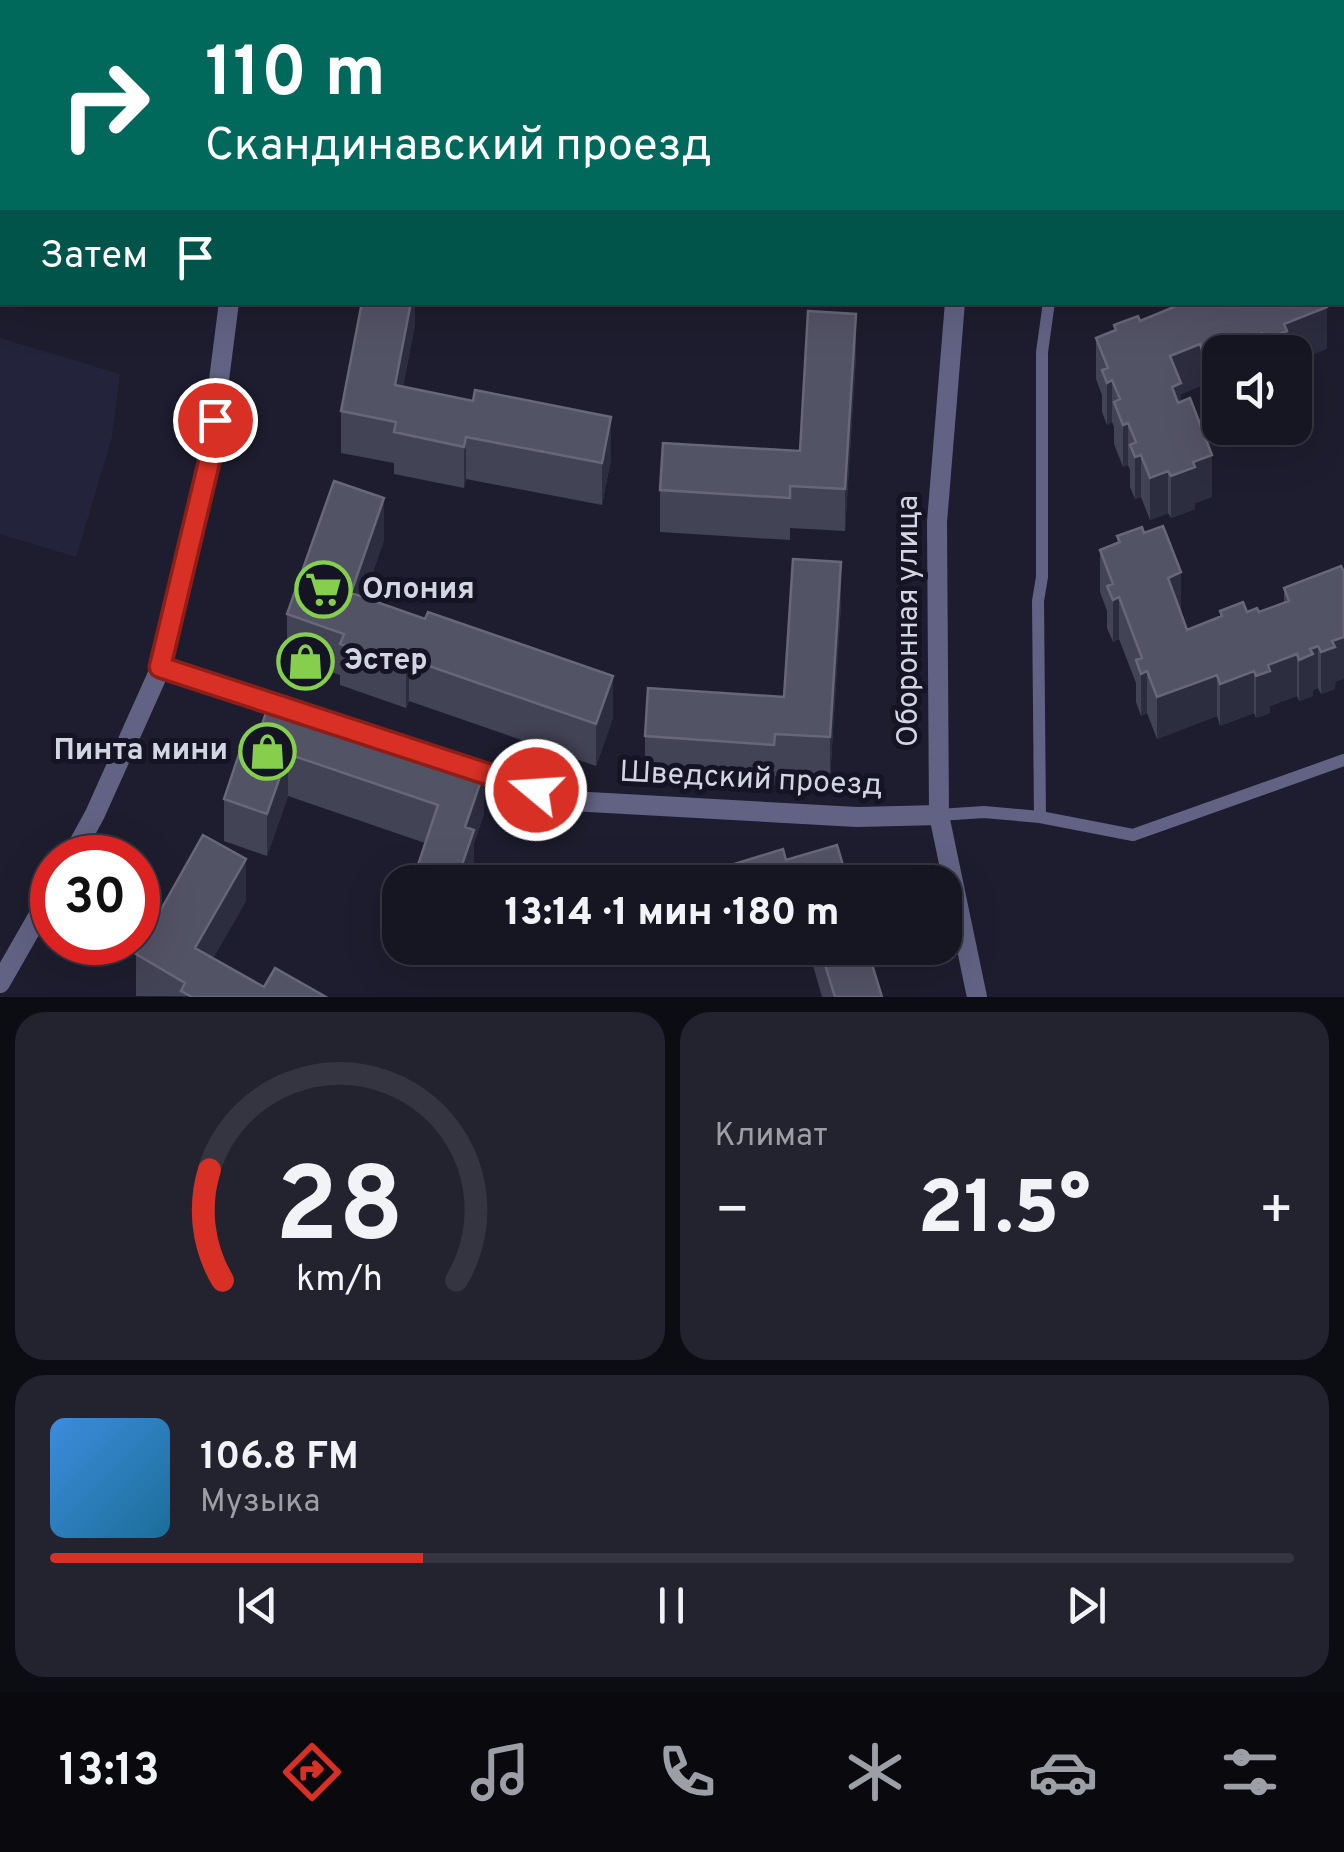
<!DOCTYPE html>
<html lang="ru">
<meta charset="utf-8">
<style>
body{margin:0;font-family:Overpass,sans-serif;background:#232330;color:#f1f3f6;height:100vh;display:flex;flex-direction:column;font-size:38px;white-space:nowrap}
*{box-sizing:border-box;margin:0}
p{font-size:32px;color:#9e9fa6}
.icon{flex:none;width:55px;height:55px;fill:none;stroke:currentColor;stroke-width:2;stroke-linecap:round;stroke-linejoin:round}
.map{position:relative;height:997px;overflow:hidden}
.panel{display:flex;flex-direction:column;gap:15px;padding:15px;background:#0c0c13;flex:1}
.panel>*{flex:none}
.top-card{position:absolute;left:0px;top:0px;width:1345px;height:305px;box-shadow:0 10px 40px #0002,0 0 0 2px #353541;background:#00695c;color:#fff;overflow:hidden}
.controls{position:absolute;left:1202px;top:335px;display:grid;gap:20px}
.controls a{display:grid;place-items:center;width:110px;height:110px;border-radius:20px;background:#161623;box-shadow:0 10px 40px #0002,0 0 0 2px #353541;font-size:50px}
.speed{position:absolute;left:30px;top:835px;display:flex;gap:20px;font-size:50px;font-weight:700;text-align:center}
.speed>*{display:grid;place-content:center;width:130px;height:130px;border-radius:50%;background:#161623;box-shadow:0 10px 40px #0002,0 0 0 2px #353541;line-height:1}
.speed .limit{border:15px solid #d22;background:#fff;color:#111}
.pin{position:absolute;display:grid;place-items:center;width:85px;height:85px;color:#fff;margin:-42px;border:5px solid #fff;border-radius:50%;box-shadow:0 2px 10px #0007}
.me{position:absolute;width:110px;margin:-55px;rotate:288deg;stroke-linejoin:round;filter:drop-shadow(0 0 8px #0008)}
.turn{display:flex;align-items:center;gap:35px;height:210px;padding:0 40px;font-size:45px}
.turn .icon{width:130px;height:130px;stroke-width:2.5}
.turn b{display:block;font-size:70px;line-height:85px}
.then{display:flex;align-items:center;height:95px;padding:0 40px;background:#0003;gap:20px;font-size:38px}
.big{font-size:75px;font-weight:800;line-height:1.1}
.panel .widget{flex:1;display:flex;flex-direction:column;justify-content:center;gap:15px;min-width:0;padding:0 35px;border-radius:30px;background:#232330}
.panel .dial{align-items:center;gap:0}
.dial svg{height:260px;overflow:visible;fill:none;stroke:#353541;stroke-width:7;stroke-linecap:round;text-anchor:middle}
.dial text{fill:#f1f3f6;stroke:none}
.song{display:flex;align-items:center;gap:30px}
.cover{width:120px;height:120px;border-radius:15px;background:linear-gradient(135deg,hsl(210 70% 55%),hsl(200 70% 35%))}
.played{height:10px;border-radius:5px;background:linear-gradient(90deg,#d93025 30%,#353541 30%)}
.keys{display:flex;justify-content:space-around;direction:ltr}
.heat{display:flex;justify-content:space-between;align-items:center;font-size:55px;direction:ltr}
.panel .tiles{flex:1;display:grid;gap:15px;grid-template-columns:1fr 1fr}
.widget:last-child{grid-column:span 2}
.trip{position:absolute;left:382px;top:865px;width:580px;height:100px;border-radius:30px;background:#161623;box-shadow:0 10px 40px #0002,0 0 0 2px #353541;font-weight:800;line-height:100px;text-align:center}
.tab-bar{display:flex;height:160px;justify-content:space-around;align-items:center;background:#09090e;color:#9e9fa6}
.tab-bar .icon{width:70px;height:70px}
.tab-bar .on{color:#d93025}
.tab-bar b{font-size:45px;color:#f1f3f6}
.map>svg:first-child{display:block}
</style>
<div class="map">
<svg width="1344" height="997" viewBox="0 0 1344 997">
<rect width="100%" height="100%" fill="#1d1d2f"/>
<!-- built -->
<path fill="#24233c" d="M0,338l120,36 -8,63 -36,120 -76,-23z"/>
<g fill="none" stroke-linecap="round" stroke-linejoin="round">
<!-- service -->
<path stroke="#626284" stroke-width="12" d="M1103,0l1,2
M1069,2l7,-2
M1342,108l2,-1
M1342,184h2
M939,815l45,-3 56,5 93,18 211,-75
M1040,817l-2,-216 4,-24v-225l7,-50"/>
<!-- minor -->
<path stroke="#626284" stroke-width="20" d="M253,2v-2
M978,2v-2
M0,243h2
M955,302l-18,220 2,293 38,182
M161,667l131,43
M462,766l109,35 286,16 82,-2
M71,858l24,-44 66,-147 48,-209 20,-156
M0,983l52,-91"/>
</g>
<!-- wall -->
<path fill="#434356" d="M374,0h270v2h-270z
M691,0h187l-1,2h-186z
M0,36l2,1v78l-2,-1z
M415,302v22l-12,63 208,72 -9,46 -136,-26 -2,9 -70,-14v-11l-53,-10v-42z
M1172,302l155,47 -32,3h-75v47l-4,-7 -12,5 -4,-11 -19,8v8l31,95 -17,6v6l-24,9 -3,-5 -18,7 -9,-23 -6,2 -5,-12v-17l-2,-5 -5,2 -9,-23v-17l-2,-5 -5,3 -5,-13v-17l-6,-16v-41l18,-8v-5l26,-4 32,-13z
M856,356l-11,175 -55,-3v12l-130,-8v-42l140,-39z
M1117,536l64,78 6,16 33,-13v-6l39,1 25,-9v-15l57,-22 -6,123 -14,5 -3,-6 -5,2v6l-14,5 -2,-5 -27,10v7l-14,5 -2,-5 -34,13 -3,-10 -60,23 -10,-26 -6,3 -5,-14v-19l-17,-44 -6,3 -6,-14v-17l-7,-19v-42l17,-7z
M384,540l-20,57 249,121 -17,48 -187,-65 -3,7 -66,-23v-10l-53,-19v-42z
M841,604l-11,175 -55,-3 -1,11 -129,-9v-42l139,-39z
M271,699l213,115 -10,29v29l-4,10h-52v-17l7,-22 -137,-47 -21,60 -43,-15v-42l29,-50z
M246,901l-33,57 51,29 62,10 -190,-1v-42z
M808,948h59l15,49h-60z"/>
<!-- shaded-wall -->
<path fill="#2d2d40" d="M1344,36v42l-2,1v-42z
M411,302h4v22l-19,100 -1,-39z
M1327,307v42l-32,13v-10h-30v-12l19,-16z
M856,314v42l-11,175v-42z
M1262,333v19h-30l7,-10z
M1200,344v42l-19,8v31l-9,-28 -2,-41z
M1216,350v42l-12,5v-42z
M1219,357h1l-1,42z
M1112,380v42l-5,3v-42z
M611,417v42l-9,46v-42z
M1128,423v42l-5,2v-42z
M466,437v42l-2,9v-41z
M1141,455v42l-6,2v-42z
M1212,455v42l-17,6v6l-24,9v-42l22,-14z
M1168,471v42l-18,7v-42z
M384,498v42l-33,95v-42z
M841,562v42l-11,175v-42z
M1181,572v42l-13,-36z
M1119,597v42l-6,3v-42z
M1344,637v42l-9,3v7l-14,5v-42l11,-11z
M1318,646v42l-5,2v6l-14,5v-41l11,-11z
M1297,654v42l-27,10v7l-14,5v-42l12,-11z
M409,659v42l-3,7v-42z
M1147,671v42l-6,3v-42z
M1254,671v42l-34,13v-42z
M1217,675v41l-60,23v-42z
M613,676v42l-17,48v-42z
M288,754v42l-21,60v-42z
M484,772v42l-10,29v29l-4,10h-13l8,-55z
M246,859v42l-51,89v-42z
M737,948h43l-43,12z"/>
<!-- building -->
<path fill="#535366" stroke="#676779" stroke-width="2.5" d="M763,0h57v2z
M1160,0h79l1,2h-79z
M1277,0h67v36l-2,1v-35h-64z
M0,36l2,1v54h-2z
M362,302h49l-16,83 78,16 2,-11 136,27 -9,46 -136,-26 -2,10 -70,-15 2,-10 -55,-11z
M1172,302h154l1,5 -43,17 3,7 -22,9 -3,-7 -23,9 3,7 -10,3h-12l-1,5 -3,-7 -12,5 -4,-11 -30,12 11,27 -9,4 6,16 12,-5 22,57 -19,7 2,5 -24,9 -3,-5 -18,7 -9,-23 -6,2 -5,-12 6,-3 -8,-19 -5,2 -9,-23 6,-3 -8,-19 -5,3 -5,-13 6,-2 -12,-30 20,-8 -2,-5 24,-9 2,5 34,-14z
M808,311l48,3 -11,175 -55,-3v12l-130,-8 3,-47 137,8z
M334,481l50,17 -33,95 74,26 3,-7 185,64 -17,48 -187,-65 -3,7 -66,-22 4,-10 -57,-20z
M1163,526l18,46 -13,6 19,52 35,-14 -2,-5 23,-9 4,10 10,-4 2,4 30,-11 -5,-13 57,-22 3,6v65l-12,4 3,6 -14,5 -3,-6 -8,3 3,5 -14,6 -2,-6 -29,11 2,6 -14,5 -2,-5 -34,13 -3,-9 -60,22 -10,-26 -6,3 -5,-14 6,-2 -23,-61 -6,3 -6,-14 6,-2 -13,-34 20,-8 -3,-6 25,-9 2,6z
M793,559l48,3 -11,175 -55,-3 -1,11 -129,-9 3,-48 136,9z
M271,699l213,73 -19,55 9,3 -17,49 -39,-14 20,-60 -150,-51 -21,60 -43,-15 18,-54 11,4z
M203,835l43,24 -51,89 69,39 11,-19 51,29h-134l-11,-6 4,-8 -49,-29z
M837,845l11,37h-122l-5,-14 62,-19 3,11z
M820,948h47l15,49h-47z"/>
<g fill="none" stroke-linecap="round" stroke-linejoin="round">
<defs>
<path id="route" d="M215,420l-5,38 -50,209 376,123"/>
</defs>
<!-- route casing -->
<use href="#route" stroke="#8d1f18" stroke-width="25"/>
<!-- route -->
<use href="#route" stroke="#d93025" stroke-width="18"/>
</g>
<!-- icons -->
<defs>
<symbol id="supermarket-ring" viewBox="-11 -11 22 22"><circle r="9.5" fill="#141425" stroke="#85cf4c" stroke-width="1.5"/><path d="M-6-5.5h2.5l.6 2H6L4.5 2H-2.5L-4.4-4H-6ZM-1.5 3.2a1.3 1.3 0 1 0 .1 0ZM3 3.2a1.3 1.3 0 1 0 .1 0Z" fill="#85cf4c"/></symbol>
<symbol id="shop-ring" viewBox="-11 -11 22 22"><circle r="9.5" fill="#141425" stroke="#85cf4c" stroke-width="1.5"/><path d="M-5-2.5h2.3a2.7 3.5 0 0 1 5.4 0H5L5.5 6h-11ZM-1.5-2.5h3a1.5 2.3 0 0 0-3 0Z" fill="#85cf4c"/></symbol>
</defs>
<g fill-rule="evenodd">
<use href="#supermarket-ring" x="292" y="558" width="63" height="63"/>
<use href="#shop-ring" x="274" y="630" width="63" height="63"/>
<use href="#shop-ring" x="236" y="720" width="63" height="63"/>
</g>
<g text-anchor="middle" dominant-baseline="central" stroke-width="10" stroke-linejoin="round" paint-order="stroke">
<!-- poi labels -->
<g font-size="30" font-weight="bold" fill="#d4d5e2" stroke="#141425" text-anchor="start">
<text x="362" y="590">Олония</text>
<text x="344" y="661">Эстер</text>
<text x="228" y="751" text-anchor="end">Пинта мини</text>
</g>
<!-- street labels -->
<g font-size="30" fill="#d4d5e2" stroke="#141425">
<text transform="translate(909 621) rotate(-90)">Оборонная улица</text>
<text transform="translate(751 780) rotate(3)">Шведский проезд</text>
</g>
</g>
</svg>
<div class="controls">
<a><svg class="icon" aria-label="sound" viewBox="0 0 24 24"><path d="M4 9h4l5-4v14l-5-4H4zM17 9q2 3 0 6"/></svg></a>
</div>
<div class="speed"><div class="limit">30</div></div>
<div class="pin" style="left:215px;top:420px;background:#d93025"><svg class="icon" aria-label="arrive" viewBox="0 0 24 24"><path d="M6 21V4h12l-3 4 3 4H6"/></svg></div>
<svg class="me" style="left:536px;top:790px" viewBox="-20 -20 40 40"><circle r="17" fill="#d93025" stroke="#fff" stroke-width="3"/><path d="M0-11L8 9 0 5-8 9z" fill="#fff"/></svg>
<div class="trip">13:14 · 1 мин · 180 m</div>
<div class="top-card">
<div class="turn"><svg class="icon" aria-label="right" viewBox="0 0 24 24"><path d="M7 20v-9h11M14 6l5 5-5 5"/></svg><div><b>110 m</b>Скандинавский проезд</div></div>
<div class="then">Затем<svg class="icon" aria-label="arrive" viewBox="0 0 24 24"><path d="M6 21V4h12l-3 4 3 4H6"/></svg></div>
</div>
</div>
<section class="panel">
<div class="tiles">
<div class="widget dial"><svg viewBox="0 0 100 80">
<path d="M14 69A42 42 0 1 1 86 69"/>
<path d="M14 69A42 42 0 0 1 10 35" stroke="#d93025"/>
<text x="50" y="56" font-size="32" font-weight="700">28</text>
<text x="50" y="72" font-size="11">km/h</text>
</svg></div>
<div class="widget"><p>Климат</p>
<div class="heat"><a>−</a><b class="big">21.5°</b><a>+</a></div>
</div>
<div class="widget">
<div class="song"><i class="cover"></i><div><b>106.8 FM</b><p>Музыка</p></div></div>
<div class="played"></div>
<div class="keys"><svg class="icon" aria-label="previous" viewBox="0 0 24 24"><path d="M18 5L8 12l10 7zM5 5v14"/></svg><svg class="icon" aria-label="pause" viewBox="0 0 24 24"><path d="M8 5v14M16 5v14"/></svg><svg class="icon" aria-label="next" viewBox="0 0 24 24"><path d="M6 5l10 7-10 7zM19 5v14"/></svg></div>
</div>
</div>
</section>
<nav class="tab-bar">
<b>13:13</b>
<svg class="icon on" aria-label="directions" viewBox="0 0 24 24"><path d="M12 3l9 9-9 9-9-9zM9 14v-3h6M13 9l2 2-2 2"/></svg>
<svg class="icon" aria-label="music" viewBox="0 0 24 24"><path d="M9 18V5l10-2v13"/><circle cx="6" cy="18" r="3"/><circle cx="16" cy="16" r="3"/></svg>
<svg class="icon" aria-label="phone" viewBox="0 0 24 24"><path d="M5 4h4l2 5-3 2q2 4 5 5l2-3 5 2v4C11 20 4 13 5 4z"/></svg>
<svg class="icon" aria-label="climate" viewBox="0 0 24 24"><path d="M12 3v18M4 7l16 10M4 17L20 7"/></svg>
<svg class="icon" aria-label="car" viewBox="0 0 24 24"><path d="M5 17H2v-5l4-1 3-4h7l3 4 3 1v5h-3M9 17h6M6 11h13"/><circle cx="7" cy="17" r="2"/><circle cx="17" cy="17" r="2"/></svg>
<svg class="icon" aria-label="filters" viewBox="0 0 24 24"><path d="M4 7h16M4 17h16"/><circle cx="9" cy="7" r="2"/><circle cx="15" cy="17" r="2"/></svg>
</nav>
